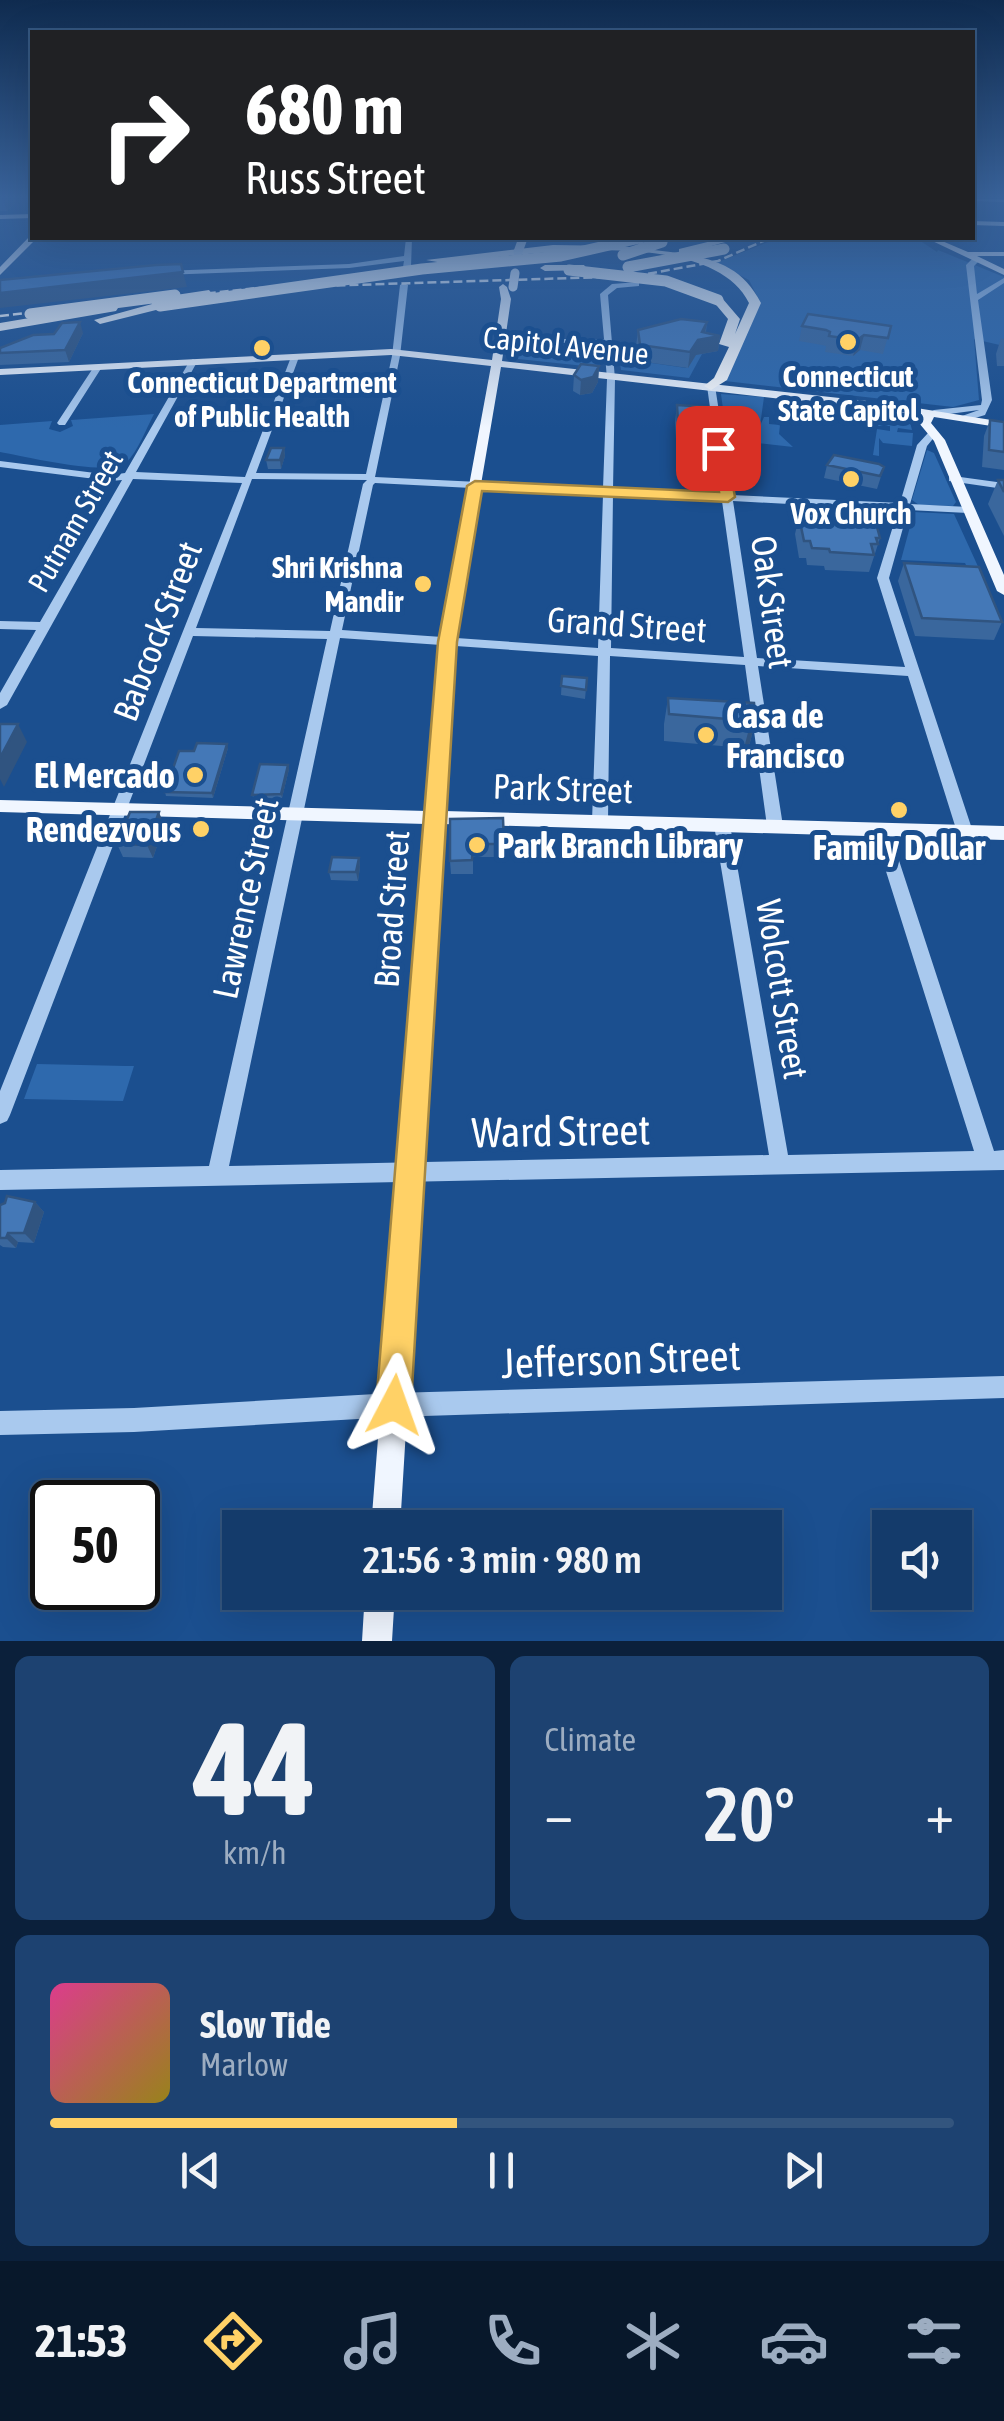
<!DOCTYPE html>
<meta charset="utf-8">
<style>
body{margin:0;font-family:"Asap Condensed",sans-serif;background:#1d4271;color:#f1f3f6;height:100vh;display:flex;flex-direction:column;font-size:38px;white-space:nowrap}
*{box-sizing:border-box;margin:0}
p{font-size:32px;color:#9dadc1}
.icon{flex:none;width:55px;height:55px;fill:none;stroke:currentColor;stroke-width:2;stroke-linecap:round;stroke-linejoin:round}
.map{position:relative;height:1641px;overflow:hidden}
.details{display:flex;flex-direction:column;gap:15px;padding:15px;background:#0b203b;flex:1}
.details>*{flex:none}
.banner{position:absolute;left:30px;top:30px;width:945px;height:210px;border-radius:0px;box-shadow:0 10px 40px #0002,0 0 0 2px #33557e;background:#202124;color:#fff;overflow:hidden}
.tools{position:absolute;left:872px;top:1510px;display:grid;gap:20px}
.tools a{display:grid;place-items:center;width:100px;height:100px;border-radius:0px;background:#143b6b;box-shadow:0 10px 40px #0002,0 0 0 2px #33557e;font-size:50px}
.speed{position:absolute;left:30px;top:1480px;display:flex;gap:20px;font-size:50px;font-weight:700;text-align:center}
.speed>*{display:grid;place-content:center;width:130px;height:130px;border-radius:50%;background:#143b6b;box-shadow:0 10px 40px #0002,0 0 0 2px #33557e;line-height:1}
.speed .limit{border:5px solid #111;border-radius:15px;background:#fff;color:#111}
.pin{position:absolute;display:grid;place-items:center;width:85px;height:85px;color:#fff;margin:-42px;border-radius:20px;box-shadow:0 5px 15px #0006}
.me{position:absolute;width:110px;margin:-55px;rotate:4deg;stroke-linejoin:round;filter:drop-shadow(0 0 8px #0008)}
.turn{display:flex;align-items:center;gap:35px;height:210px;padding:0 50px;font-size:45px}
.turn .icon{width:130px;height:130px;stroke-width:2.5}
.turn b{display:block;font-size:70px;line-height:85px}
.big{font-size:75px;font-weight:600;line-height:1.1}
.details .card{flex:1;display:flex;flex-direction:column;justify-content:center;gap:15px;min-width:0;padding:0 35px;border-radius:15px;background:#1d4271}
.details .dial{align-items:center;gap:0}
.dial b{font-size:130px;line-height:1}
.song{display:flex;align-items:center;gap:30px}
.cover{width:120px;height:120px;border-radius:15px;background:linear-gradient(135deg,hsl(330 70% 55%),hsl(50 70% 35%))}
.played{height:10px;border-radius:5px;background:linear-gradient(90deg,#ffd166 45%,#33557e 45%)}
.keys{display:flex;justify-content:space-around;direction:ltr}
.heat{display:flex;justify-content:space-between;align-items:center;font-size:55px;direction:ltr}
.details .tiles{flex:1;display:grid;gap:15px;grid-template-columns:1fr 1fr}
.card:last-child{grid-column:span 2}
.trip{position:absolute;left:222px;top:1510px;width:560px;height:100px;border-radius:0px;background:#143b6b;box-shadow:0 10px 40px #0002,0 0 0 2px #33557e;font-weight:600;line-height:100px;text-align:center}
.menu{display:flex;height:160px;justify-content:space-around;align-items:center;background:#08182b;color:#9dadc1}
.menu .icon{width:70px;height:70px}
.menu .active{color:#ffd166}
.menu b{font-size:45px;color:#f1f3f6}
.map>svg:first-child{display:block}
</style>
<div class="map">
<svg width="1004" height="1641" viewBox="0 0 1004 1641">
<rect width="100%" height="100%" fill="#1b4f8f"/>
<!-- green -->
<path fill="#2e69ad" d="M778,238h138l21,14 1,-2 66,27v69l-30,-7 5,61 -26,7 -228,-26 34,-81 -10,-20 -33,-17z
M518,343l78,2 3,1 1,19 -6,2 -76,-8 -7,-4 1,-10z
M695,354h7l-13,24 -68,-8 -2,-14h12l-3,4 6,1 3,-5 1,5 48,7z
M721,394l43,3 -4,29 4,-9h5v7l11,1 -1,9 14,13 -36,-4 1,-18 -4,18 -16,-2 -2,5h-8z
M877,411l32,7 3,12 -14,-2 -1,4 16,1 -1,13 -29,-3 -4,-5v18l-6,-1 4,-26 13,2v-5h-12z
M154,414c-8,15 -16,37 -28,49 -16,14 -103,-7 -126,-11v-27l52,-4 -3,8 11,3 13,-6 -2,-6z
M927,450l7,3 22,49 -3,4 -34,-1 -7,-5z
M914,512l40,2 27,59h-11l-5,-10 -64,-3z
M37,1064l89,2h8l-11,35 -99,-2z"/>
<g fill="none" stroke-linecap="round" stroke-linejoin="round">
<!-- minor -->
<path fill="#a9c9ee" fill-rule="evenodd" d="M972,199h32v3l-29,-1z
M406,238h6l-1,29 -4,2 -4,-2 1,-6 -55,7 -186,7 -4,-2 4,-2 186,-7 55,-8z
M972,259l7,2 -5,5 3,28 27,-16v5l-26,17 14,100 -7,15 -20,6 -3,-1v-4l17,-6 -45,6 -5,-3 5,-3 47,-5 1,-5 -16,-135z
M639,282v4l-22,2 -9,7 7,84 -2,110 109,5 -15,-108 4,-3 4,3 17,109 168,8 17,-58 11,-12 8,2 -9,11 -17,58 58,3 5,3 -5,3 -60,-3 -19,68 84,254 -3,4h-10l-3,-4 -49,-156 -150,-10 25,160 -8,6 -8,-6 -22,-161 -135,-9 -2,165 -8,6 -8,-6 6,-165 -258,-18 -111,528 540,-11 -55,-330 8,-6 8,6 58,330 186,-4 -101,-321 3,-4h10l3,4 105,321 10,-1v20l-1004,20v-20l209,-4 118,-527 -134,-3 -183,479 -3,6 -7,3v-33l242,-608 -109,-4 -126,226 -7,4v-16l36,-63 -36,-1v-8l40,1 82,-142 -11,1 -111,-14v-6l111,14 14,-2 64,-111 4,-3 4,3 -61,110 109,5 46,-120 4,-3 4,3 -43,116 110,1 26,-118 8,-71 4,-2 4,2 -8,71 -25,121 228,11 4,-109 -3,-36h-104l-4,-2 4,-2h104l-4,-45 12,-10zM252,479l115,1 -4,4 -33,147 -134,-3zM375,483l228,12 -5,153 -256,-18 31,-145zM613,495l109,6 22,156 -133,-9zM733,501l165,9 -21,68 28,89 -148,-9z
M95,365l7,2 -37,58h-6l-2,-2z
M953,476l51,7v6l-55,-8v-4z
M1004,1376v22l-611,19 -259,15 -134,3v-24l134,-3 259,-15z"/>
<!-- major -->
<path fill="#f0f6ff" fill-rule="evenodd" d="M32,214v4l-32,1v-4z
M972,221l32,1v4l-32,-1z
M30,236l7,2 -37,37v-8z
M926,238h9l33,14h36v4h-27l27,13v6z
M503,284l4,3 4,12 -9,62 383,42 119,19v6l-70,-11 -3,6 14,17 59,135v20l-7,-4 -63,-150 -15,-18 3,-8 -421,-48 -47,276 -10,168 560,15v14l-561,-16 -43,704h-29l55,-704 -426,-12v-12l427,11 13,-168 51,-277 -100,-11 -391,20v-6l391,-20 101,11 9,-61 -2,-12z
M365,1592h30l-3,49h-30z"/>
<!-- highway -->
<path fill="#fff" fill-rule="evenodd" d="M724,238h15l-55,16c36,6 60,16 77,49l-34,77 -16,10 -7,-4 10,-8 15,-31 -10,-3 9,-25 -16,-19 10,-2 18,21 -5,15 14,-31c-39,-80 -233,-47 -306,-40l-17,-3 127,-15 67,1 59,7v-4z
M584,265l4,5 -43,1 -5,-3 5,-3z
M209,290l4,5 -50,8 1,5 -64,16 -6,-4 58,-16 -3,-5z
M112,304l6,4 -2,3 -116,20v-8z"/>
<!-- rail -->
<path stroke="#fff" stroke-width="2.5" stroke-dasharray="9 4" stroke-linecap="butt" d="M0,316l257,-28 379,-12 82,-15 52,-23"/>
<!-- major-bridge -->
<path stroke="#f0f6ff" stroke-width="9" d="M518,252l4,-11
M513,287l2,-14"/>
<!-- highway-bridge -->
<path stroke="#fff" stroke-width="11" d="M623,255l39,-13
M628,267l96,-18
M569,270l97,11 52,19
M160,306l262,-37 139,-13 79,-18
M30,314l145,-19"/>
</g>
<!-- wall -->
<path fill="#3a679d" d="M0,199h19l-12,12h-7z
M707,322l-1,10 14,4 -2,15 -22,4 -8,13 -50,-7 -2,-15 2,-16z
M802,326h89l-8,28 -23,-4 -7,6 -28,-4 1,-6 -4,-1 -23,-4z
M83,333l-14,29 -69,3v-17z
M1001,338l3,1v27h-7l-1,-12z
M599,366l-1,16 -6,11 -12,2 -7,-4 1,-16z
M677,405l35,36 -3,16 -32,-1 -2,-34z
M990,420l14,2v48l-22,-3 2,-31z
M284,448l1,8 -4,13h-13l-2,-9z
M827,465l57,2 -7,22 -53,-11z
M998,480h6v56l-16,-32z
M821,510l26,5 33,23 -11,34 -44,-2 -1,-4 -17,-1 -1,-7h-7l-4,-24 4,-17h4l1,-5 16,1z
M904,563l98,59 -8,18 -79,-4 -17,-55z
M562,676l25,2 -2,21 -24,-4z
M668,698l88,21 -7,27 -5,2 -80,-7v-17z
M228,748l-15,50 -47,-2 -1,-4 29,-41z
M288,765l1,4 -7,29 -28,1 -2,-4z
M503,818v39h-30v17h-22l-1,-13z
M164,825l-11,33 -30,-1 -6,-13z
M359,858l1,9 -2,14 -27,-1 -2,-8z
M35,1202l9,10 -10,31 -16,-1 -2,6 -13,-1 -3,-2v-40z"/>
<!-- shaded-wall -->
<path fill="#305480" d="M3,199h16l-12,12z
M183,272l4,15 -187,21v-15z
M80,322l3,11 -14,29 -4,-12z
M707,322l-3,17 16,-3 -2,15 -22,4 -8,13 2,-16z
M864,335l-4,15 -7,6 4,-16z
M599,366l-1,16 -6,11 -12,2 1,-15z
M284,448l1,8 -4,13 -1,-9z
M756,719l-7,27 -5,2 7,-27z
M18,724l9,18 -23,45 -4,-8v-21z
M227,744l1,4 -15,50 -1,-5z
M288,765l1,4 -7,29 -1,-4z
M159,812l5,13 -11,33 -6,-13z
M359,858l1,9 -2,14 -2,-9z
M35,1202l9,10 -10,31 -10,-10z
M8,1233l10,9 -2,6 -10,-10z"/>
<!-- building -->
<path fill="#4478b7" stroke="#305480" stroke-width="2.5" d="M181,264l2,8 -183,21v-13l156,-15z
M808,314l83,12 -3,12 -24,-3 -7,5 -28,-4 1,-4 -4,-2 -24,-4z
M681,319l26,3 -5,10 18,4 -22,4 -8,12 -50,-7 -2,-15z
M80,322l-15,28 -65,3v-5l33,-13 21,-1 8,-11z
M581,364l18,2 -6,11 -12,3 -7,-5z
M677,405l31,2 4,34 -33,-1z
M990,420l14,2v30l-15,-2z
M271,448h13l-4,12h-14z
M834,455l45,9 5,3 -4,9 -53,-11z
M998,480h6v12z
M821,510l25,1 1,4h16l14,12 3,11h-4l2,6h-7l3,11 -44,-3 -1,-3 -17,-1 -2,-7h-6l-5,-24h6l-1,-5 17,1z
M904,563l75,4 23,55 -80,-4z
M562,676l25,2 -1,12 -25,-4z
M668,698l86,5 2,16 -5,2 -82,-7z
M0,724h18l-18,34z
M197,743l30,1 -15,49 -47,-1 14,-41h15z
M260,764l28,1 -7,29 -29,1z
M130,812h29l-12,33 -30,-1z
M503,818l1,26h-31l-1,16 -22,1v-42z
M332,857l27,1 -3,14h-27z
M7,1196l28,6 -11,31h-16l-2,5h-6v-33l5,-2z"/>
<!-- sky -->
<linearGradient id="sky" x2="0" y2="1"><stop stop-color="#0f2b4f"/><stop offset="0.46" stop-color="#39639b"/><stop offset="1" stop-color="#39639b" stop-opacity="0"/></linearGradient>
<rect width="1004" height="428" fill="url(#sky)"/>
<!-- route -->
<path fill="#ffd166" stroke="#a68842" stroke-width="2.5" d="M718,443l8,5 9,49 -7,5 -246,-11 -25,151 -46,763 -5,13 -12,5 -13,-5 -5,-13 62,-763 29,-156 8,-5 244,11 -8,-44z"/>
<!-- markers -->
<g fill="#ffd166" stroke="#1b4f8f" stroke-width="4">
<circle cx="848" cy="342" r="10"/>
<circle cx="262" cy="348" r="10"/>
<circle cx="851" cy="479" r="10"/>
<circle cx="423" cy="584" r="10"/>
<circle cx="706" cy="735" r="10"/>
<circle cx="195" cy="775" r="10"/>
<circle cx="899" cy="810" r="10"/>
<circle cx="201" cy="829" r="10"/>
<circle cx="477" cy="845" r="10"/>
</g>
<g text-anchor="middle" dominant-baseline="central" stroke-width="10" stroke-linejoin="round" paint-order="stroke">
<!-- far-street labels -->
<g font-size="30" fill="#fff" stroke="#1b4f8f">
<text transform="translate(566 345) rotate(6)">Capitol Avenue</text>
<text transform="translate(75 521) rotate(-60)">Putnam Street</text>
</g>
<!-- far-poi labels -->
<g font-size="30" font-weight="bold" fill="#fff" stroke="#1b4f8f">
<text x="848" y="376">Connecticut<tspan x="848" dy="34">State Capitol</tspan></text>
<text x="262" y="382">Connecticut Department<tspan x="262" dy="34">of Public Health</tspan></text>
<text x="851" y="513">Vox Church</text>
<text x="403" y="567" text-anchor="end">Shri Krishna<tspan x="403" dy="34">Mandir</tspan></text>
</g>
<!-- street labels -->
<g font-size="35" fill="#fff" stroke="#1b4f8f">
<text transform="translate(773 602) rotate(82)">Oak Street</text>
<text transform="translate(627 624) rotate(4)">Grand Street</text>
<text transform="translate(157 631) rotate(-69)">Babcock Street</text>
<text transform="translate(563 788) rotate(2)">Park Street</text>
<text transform="translate(245 898) rotate(-78)">Lawrence Street</text>
<text transform="translate(391 909) rotate(-86)">Broad Street</text>
<text transform="translate(783 989) rotate(81)">Wolcott Street</text>
</g>
<!-- poi labels -->
<g font-size="35" font-weight="bold" fill="#fff" stroke="#1b4f8f" text-anchor="start">
<text x="726" y="715">Casa de<tspan x="726" dy="40">Francisco</tspan></text>
<text x="175" y="775" text-anchor="end">El Mercado</text>
<text x="181" y="829" text-anchor="end">Rendezvous</text>
<text x="497" y="845">Park Branch Library</text>
<text x="899" y="847" text-anchor="middle">Family Dollar</text>
</g>
<!-- near-street labels -->
<g font-size="42" fill="#fff" stroke="#1b4f8f">
<text transform="translate(561 1131) rotate(-1)">Ward Street</text>
<text transform="translate(621 1359) rotate(-2)">Jefferson Street</text>
</g>
</g>
</svg>
<div class="tools">
<a><svg class="icon" aria-label="sound" viewBox="0 0 24 24"><path d="M4 9h4l5-4v14l-5-4H4zM17 9q2 3 0 6"/></svg></a>
</div>
<div class="speed"><div class="limit">50</div></div>
<div class="pin" style="left:718px;top:448px;background:#d93025"><svg class="icon" aria-label="arrive" viewBox="0 0 24 24"><path d="M6 21V4h12l-3 4 3 4H6"/></svg></div>
<svg class="me" style="left:394px;top:1405px" viewBox="-20 -20 40 40"><path d="M0-17L14 15 0 8-14 15z" fill="#ffd166" stroke="#fff" stroke-width="4"/></svg>
<div class="trip">21:56 · 3 min · 980 m</div>
<div class="banner">
<div class="turn"><svg class="icon" aria-label="right" viewBox="0 0 24 24"><path d="M7 20v-9h11M14 6l5 5-5 5"/></svg><div><b>680 m</b>Russ Street</div></div>
</div>
</div>
<section class="details">
<div class="tiles">
<div class="card dial"><b>44</b><p>km/h</p></div>
<div class="card"><p>Climate</p>
<div class="heat"><a>−</a><b class="big">20°</b><a>+</a></div>
</div>
<div class="card">
<div class="song"><i class="cover"></i><div><b>Slow Tide</b><p>Marlow</p></div></div>
<div class="played"></div>
<div class="keys"><svg class="icon" aria-label="previous" viewBox="0 0 24 24"><path d="M18 5L8 12l10 7zM5 5v14"/></svg><svg class="icon" aria-label="pause" viewBox="0 0 24 24"><path d="M8 5v14M16 5v14"/></svg><svg class="icon" aria-label="next" viewBox="0 0 24 24"><path d="M6 5l10 7-10 7zM19 5v14"/></svg></div>
</div>
</div>
</section>
<nav class="menu">
<b>21:53</b>
<svg class="icon active" aria-label="directions" viewBox="0 0 24 24"><path d="M12 3l9 9-9 9-9-9zM9 14v-3h6M13 9l2 2-2 2"/></svg>
<svg class="icon" aria-label="music" viewBox="0 0 24 24"><path d="M9 18V5l10-2v13"/><circle cx="6" cy="18" r="3"/><circle cx="16" cy="16" r="3"/></svg>
<svg class="icon" aria-label="phone" viewBox="0 0 24 24"><path d="M5 4h4l2 5-3 2q2 4 5 5l2-3 5 2v4C11 20 4 13 5 4z"/></svg>
<svg class="icon" aria-label="climate" viewBox="0 0 24 24"><path d="M12 3v18M4 7l16 10M4 17L20 7"/></svg>
<svg class="icon" aria-label="car" viewBox="0 0 24 24"><path d="M5 17H2v-5l4-1 3-4h7l3 4 3 1v5h-3M9 17h6M6 11h13"/><circle cx="7" cy="17" r="2"/><circle cx="17" cy="17" r="2"/></svg>
<svg class="icon" aria-label="filters" viewBox="0 0 24 24"><path d="M4 7h16M4 17h16"/><circle cx="9" cy="7" r="2"/><circle cx="15" cy="17" r="2"/></svg>
</nav>
